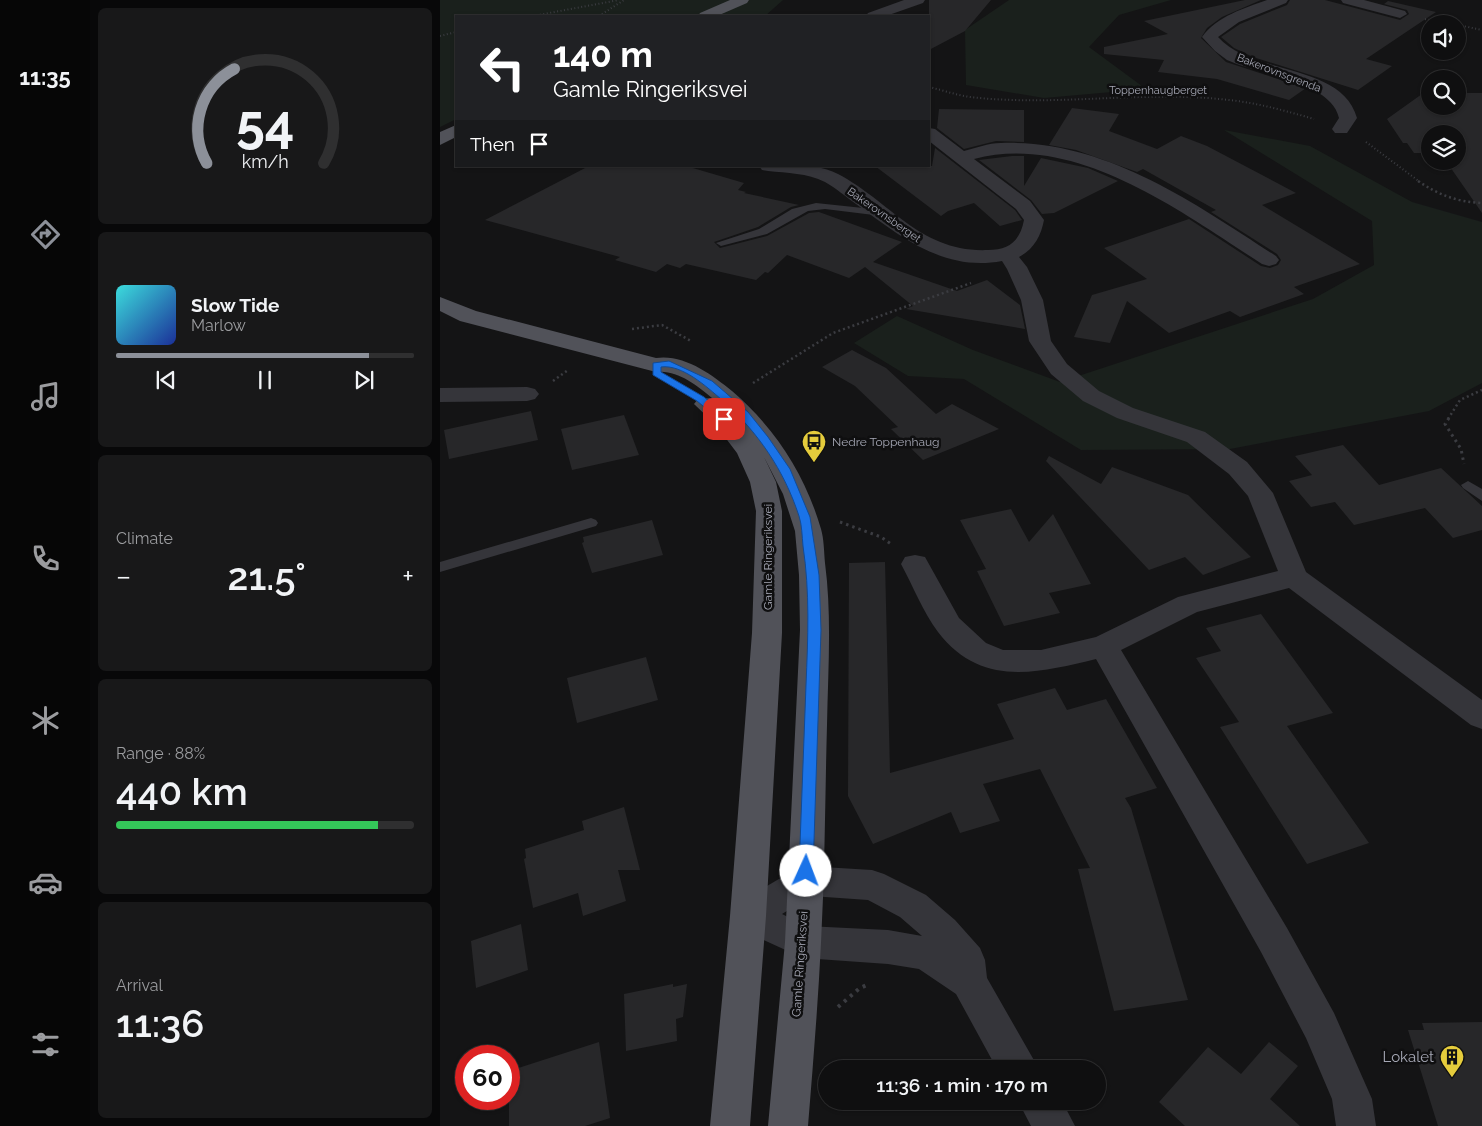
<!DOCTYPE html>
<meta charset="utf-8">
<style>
body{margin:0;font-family:Raleway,sans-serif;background:#181819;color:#f1f3f6;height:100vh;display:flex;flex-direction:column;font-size:19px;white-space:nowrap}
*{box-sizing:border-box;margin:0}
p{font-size:16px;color:#9b9c9f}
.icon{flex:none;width:28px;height:28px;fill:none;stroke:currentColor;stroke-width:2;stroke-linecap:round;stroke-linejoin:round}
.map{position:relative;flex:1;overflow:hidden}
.drawer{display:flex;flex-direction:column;gap:8px;padding:8px;background:#080809;width:350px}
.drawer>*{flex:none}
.hud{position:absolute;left:15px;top:15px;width:475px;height:152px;border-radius:0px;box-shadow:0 1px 4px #0004,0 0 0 1px #2f2f30;background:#202124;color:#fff;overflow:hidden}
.buttons{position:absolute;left:981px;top:15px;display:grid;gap:10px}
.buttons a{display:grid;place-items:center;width:45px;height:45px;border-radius:50%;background:#0f0f10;box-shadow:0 1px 4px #0004,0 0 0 1px #2f2f30;font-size:25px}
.speed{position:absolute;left:15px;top:1045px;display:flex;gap:10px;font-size:25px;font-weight:700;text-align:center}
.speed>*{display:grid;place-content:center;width:65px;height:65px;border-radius:50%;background:#0f0f10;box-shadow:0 1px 4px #0004,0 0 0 1px #2f2f30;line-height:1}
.speed .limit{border:8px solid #d22;background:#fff;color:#111}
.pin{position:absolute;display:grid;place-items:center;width:42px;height:42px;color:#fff;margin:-21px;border-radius:10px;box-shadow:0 2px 8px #0006}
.me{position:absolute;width:55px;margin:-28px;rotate:2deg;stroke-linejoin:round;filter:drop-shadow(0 0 4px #0008)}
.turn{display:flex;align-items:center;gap:18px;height:105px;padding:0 15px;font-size:22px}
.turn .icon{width:65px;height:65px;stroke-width:2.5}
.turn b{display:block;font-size:35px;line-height:42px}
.then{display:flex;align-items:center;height:48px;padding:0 15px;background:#0003;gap:10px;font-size:19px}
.big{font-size:38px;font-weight:600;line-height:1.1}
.drawer .widget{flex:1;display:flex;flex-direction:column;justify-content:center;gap:8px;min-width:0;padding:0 18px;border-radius:8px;background:#181819}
.drawer .dial{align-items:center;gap:0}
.dial svg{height:130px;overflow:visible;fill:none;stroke:#2f2f30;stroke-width:7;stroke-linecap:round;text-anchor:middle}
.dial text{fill:#f1f3f6;stroke:none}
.song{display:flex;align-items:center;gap:15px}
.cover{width:60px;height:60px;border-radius:8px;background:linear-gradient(135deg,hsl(180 70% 55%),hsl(230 70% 35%))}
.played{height:5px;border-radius:2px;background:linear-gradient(90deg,#8c9099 85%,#2f2f30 85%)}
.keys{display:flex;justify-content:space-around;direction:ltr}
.heat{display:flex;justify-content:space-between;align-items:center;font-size:28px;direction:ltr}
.charge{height:8px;border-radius:4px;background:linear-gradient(90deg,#34c759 88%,#2f2f30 0)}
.trip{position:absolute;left:378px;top:1060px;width:288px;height:50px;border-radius:25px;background:#0f0f10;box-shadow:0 1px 4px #0004,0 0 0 1px #2f2f30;font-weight:600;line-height:50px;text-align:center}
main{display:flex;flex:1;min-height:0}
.tabs{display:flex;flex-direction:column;width:90px;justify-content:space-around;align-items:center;background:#060606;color:#9b9c9f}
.tabs .icon{width:35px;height:35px}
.tabs .on{color:#8c9099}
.tabs b{font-size:22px;color:#f1f3f6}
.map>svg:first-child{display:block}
</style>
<main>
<nav class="tabs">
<b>11:35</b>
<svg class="icon on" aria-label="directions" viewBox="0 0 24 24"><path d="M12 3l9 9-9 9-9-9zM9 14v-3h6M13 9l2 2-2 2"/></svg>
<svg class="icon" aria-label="music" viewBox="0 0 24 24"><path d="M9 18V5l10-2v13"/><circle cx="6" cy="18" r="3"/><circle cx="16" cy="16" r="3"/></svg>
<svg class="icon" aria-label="phone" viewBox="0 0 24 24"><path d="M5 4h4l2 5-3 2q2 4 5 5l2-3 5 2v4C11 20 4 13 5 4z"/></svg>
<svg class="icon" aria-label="climate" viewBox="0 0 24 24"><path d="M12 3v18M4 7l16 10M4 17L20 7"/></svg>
<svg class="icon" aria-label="car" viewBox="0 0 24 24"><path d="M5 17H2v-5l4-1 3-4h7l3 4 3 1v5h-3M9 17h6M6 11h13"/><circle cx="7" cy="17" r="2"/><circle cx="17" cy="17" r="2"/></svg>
<svg class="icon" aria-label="filters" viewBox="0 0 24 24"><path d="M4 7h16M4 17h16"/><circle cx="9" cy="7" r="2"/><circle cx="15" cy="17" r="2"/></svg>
</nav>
<section class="drawer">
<div class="widget dial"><svg viewBox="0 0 100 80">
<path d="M14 69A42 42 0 1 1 86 69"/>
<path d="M14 69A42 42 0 0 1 31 11" stroke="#8c9099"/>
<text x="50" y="56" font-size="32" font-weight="700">54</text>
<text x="50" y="72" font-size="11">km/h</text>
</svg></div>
<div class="widget">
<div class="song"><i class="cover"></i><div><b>Slow Tide</b><p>Marlow</p></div></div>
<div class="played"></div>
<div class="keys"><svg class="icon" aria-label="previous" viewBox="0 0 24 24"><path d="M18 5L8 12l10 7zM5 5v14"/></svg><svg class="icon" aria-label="pause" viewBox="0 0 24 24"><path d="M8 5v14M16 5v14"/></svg><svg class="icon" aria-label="next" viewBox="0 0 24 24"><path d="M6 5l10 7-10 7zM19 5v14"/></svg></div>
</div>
<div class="widget"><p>Climate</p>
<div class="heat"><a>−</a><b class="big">21.5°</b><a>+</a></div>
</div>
<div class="widget"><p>Range · 88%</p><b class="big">440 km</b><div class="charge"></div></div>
<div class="widget"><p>Arrival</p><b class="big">11:36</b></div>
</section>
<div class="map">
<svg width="1042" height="1126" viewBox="0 0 1042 1126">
<rect width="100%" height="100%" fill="#141415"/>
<!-- green -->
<path fill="#1a201c" d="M0,0h343l-18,16h-309v103l-16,8z
M569,0h162l-52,15 -30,32 57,42 -102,9 -78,-13 -1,-55z
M784,130l86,16 102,56 70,20v161l-53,28 -199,38 -149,1 -117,-71 -56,-3 -54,-33 43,-27 76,34 87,32 253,-83 61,-34 -2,-44z"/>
<!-- building -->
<path fill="#272729" d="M489,0h62l-26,31 -36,19z
M805,0h16l-39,17 -15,11 -6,10 25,24 80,26 -17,12 -72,-21 -59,-7 6,-12 -60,-6v-7l64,-13 -24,-13z
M850,0h35l75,20 9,-6 -2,-4 -23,-6 4,-3 48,11 -70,47 26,7 -34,24 -105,-33 -19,-9 -13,-11 19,-13 47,-19z
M989,89l1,17h28v-13h24v120l-36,-52h12v-27h-28v19h-16l-7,-10h-4l-16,-24z
M632,108l47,6 -10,17 48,18 24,-13 26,10 89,47 -34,12 98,59 -66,23 10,7 -64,23 -10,-6 -61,22 -42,-32 -17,42 -36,-6 18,-42 55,-16 -43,-31 85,-29 72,47 9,2 8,-3 3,-5 -4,-6 -66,-42 5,-2 -73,-41 -6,3 -61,-22 -27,-5z
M499,109l85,1v32l-28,-1 -32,8 -27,-21z
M495,148l80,62 7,10 -22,6 -26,-23 -26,8 -7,5 -66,-50h57z
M572,156h12v30l17,-28 47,10 30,13 -64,32 -12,1 -11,-14 -52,-40z
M149,166h97l58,17 -6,7 8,2 -2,1 55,12 -8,2 -33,20 -44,15 6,6 47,-12 42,-23 10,-1 83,30 -29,20 84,29 30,-11 33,25 5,24 -119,-20 7,-3 -48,-39 -16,11 -62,-23 -19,18 -3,-1 -9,8 -70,-16 -6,4 -13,-4 -11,8 -41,-12 5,-3 -135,-37z
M412,350l34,18 50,46 16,-10 47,25 -76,31 -32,-31 7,-2 -43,-41 -33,-19z
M91,411l7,29 -89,19 -5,-29z
M184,415l15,40 -67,15 -11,-41z
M903,445l36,40 62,-17 41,38v24l-29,8 -28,-30 -71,17 -19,-23 -24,5 -22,-26 23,-6 -17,-19z
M609,456l52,28 11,-17 76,28 63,62 -48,18 -18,-18 -36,13 -103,-109z
M571,509l18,33 24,-28 38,70 -42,9 11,20 -56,13 -27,-55 9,-2 -26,-49z
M212,520l11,35 -71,18 -10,-30 2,-1 -1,-5z
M445,562l5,211 124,-34 -17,-35 58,-16 12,22 39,-11 51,89 -32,10 6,10 57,192 -74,11 -36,-142 12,-1 -50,-99 -57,15 17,37 -40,12 -9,-21 -78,32 -25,-48 1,-233z
M821,614l72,99 -46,13 82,117 -62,21 -87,-137 19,-5 -43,-64 25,-7 -15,-23z
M206,657l12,43 -81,23 -10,-45z
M184,807l16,63h-22l8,31 -43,15 -5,-23 -45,15 -9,-49 2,-1 -1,-9 59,-19 -2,-9z
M81,924l7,46 -52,18 -5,-47z
M233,984v3l14,-3 -4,33 -7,2 1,22 -51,10 -2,-57z
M1042,1022v104h-44l-30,-96h16l-2,-7z
M159,1042l11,76 -25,8h-76v-55z
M829,1042l29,24 -28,33 30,27h-115l-26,-24 49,-55 33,27z"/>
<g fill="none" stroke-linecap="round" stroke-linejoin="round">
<!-- path-far3 -->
<path stroke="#3b3c41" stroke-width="2" stroke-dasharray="1 2.5" stroke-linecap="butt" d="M93,16l86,-16
M159,16l25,-16
M985,19l22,5
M1018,25l24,5
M0,36l16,-4
M489,87c13,3 27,8 41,10 86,10 173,-7 259,3 29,3 57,11 85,19
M926,142l54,40"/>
<!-- path-far2 -->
<path stroke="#3b3c41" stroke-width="2.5" stroke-dasharray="2 3" stroke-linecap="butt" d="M978,181c21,14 39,21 64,22
M192,329l30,-4 29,16
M113,381l15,-11
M313,383l80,-50 138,-50
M1008,419l12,-19 22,-10"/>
<!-- path-far1 -->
<path stroke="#3b3c41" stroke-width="3" stroke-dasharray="2.5 4" stroke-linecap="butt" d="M1009,418l-4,6 16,25 3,15
M400,522l41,15 10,7"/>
<!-- path -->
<path stroke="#3b3c41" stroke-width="4" stroke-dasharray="3 5" stroke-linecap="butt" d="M398,1007l22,-19 9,-4"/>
<!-- lane -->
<path fill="#35353a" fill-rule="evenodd" d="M376,203l66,7 5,3 -5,3 -57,-7 -17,2 -41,23 -46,12 -5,-3 43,-14 33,-20z
M1028,481l14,8v12l-19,-13 -2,-3z
M151,518l5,2 2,3 -2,3 -156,46v-10z"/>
<!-- street -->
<path fill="#35353a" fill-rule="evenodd" d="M464,0h21l-2,3 -37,13h-20l2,-3z
M827,0h21l-2,3 -47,19 -21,15c35,39 124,26 139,81l-10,15h-12l-3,-4 7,-11c-8,-37 -82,-44 -112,-58l-12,-9 -13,-14c15,-21 43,-29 65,-37z
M901,0h23l41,11 2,3 -7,4 -57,-15z
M489,128l6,1 29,22c12,-3 24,-8 37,-8 103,-4 192,59 275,113l3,4 -3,4 -7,2 -7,-2c-81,-52 -186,-132 -288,-105l56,42 14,19c-3,16 -10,29 -25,37l8,10 16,33 8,41 16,23 32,27 34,17 72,24 42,30 26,31 33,79 176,128v29l-11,-4 -182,-137 -92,24 -76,38 166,278 47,85 38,86 4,27h-40l-4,-27 -26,-61 -45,-86 -165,-293c-58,14 -115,29 -158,-27 -15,-20 -25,-46 -37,-68l4,-7 10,-2 10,2 34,61 27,25 17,7h38l55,-13 82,-40 100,-26 -30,-75 -19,-22 -42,-32 -70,-24 -34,-17 -32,-27 -22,-33 -8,-41 -14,-31 -5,-8c-59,11 -102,-25 -146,-57 -10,-7 -20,-16 -31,-22 -18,-9 -38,-9 -57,-11l-6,-1 -3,-4c26,0 55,-4 79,8 53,28 83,79 150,76 21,0 32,-9 36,-30l-8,-11 -87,-68z
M87,387l8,2 4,5 -4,5 -8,2 -87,1v-14z
M366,866l66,4 12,4 42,21 29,25 25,28 5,12 2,18 52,91h-42l-41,-75 -37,-25 -31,-5 -85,-6 -68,-31 -5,-11 5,-11 59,-35zM371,896l57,4 32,17 22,19 -34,-6 -82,-4 -24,-12z
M578,1101h44l13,25h-44z"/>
<!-- primary -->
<path fill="#515259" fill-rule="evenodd" d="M290,0h19l-2,3 -30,13h-19l2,-3z
M16,125v12l-16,8v-13z
M0,297l36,14 180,47c28,-4 55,16 76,33 43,37 73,83 89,138 3,10 3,23 4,34 7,53 3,108 2,162 -2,72 -2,145 -6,218 -3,61 -8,122 -13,183h-40l17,-184 15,-312 -1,-55 -4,-44 -12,-37 -19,-37 12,25 6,29v122l-16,283 -16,210h-40l20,-210 22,-283 4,-122 -6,-29 -13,-29 -22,-29 -21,-20 4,-5 14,-1c-15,-13 -36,-29 -56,-26l-196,-51 -20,-10z"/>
</g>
<!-- route -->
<path fill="#1a73e8" stroke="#114b97" d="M229,361l43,20 36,31 20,25 22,32 20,48 9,58 2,55 -8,241 -2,4 -5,2 -5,-2 -2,-4c2,-62 5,-124 7,-186 2,-47 4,-93 -3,-139 -1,-10 -1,-21 -4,-30 -15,-46 -41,-84 -77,-116 -15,-13 -40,-36 -61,-33v5l43,25 24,20v4h-7l-24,-20 -44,-26v-12z"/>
<!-- icons -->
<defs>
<symbol id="bus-pin" viewBox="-11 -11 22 30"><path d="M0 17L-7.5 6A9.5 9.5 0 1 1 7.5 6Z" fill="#e5cc3c" stroke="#0f0f10"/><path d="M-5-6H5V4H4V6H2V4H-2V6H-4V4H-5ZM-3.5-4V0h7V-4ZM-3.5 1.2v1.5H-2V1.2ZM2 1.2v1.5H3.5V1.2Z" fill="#111"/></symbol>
<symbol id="building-pin" viewBox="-11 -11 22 30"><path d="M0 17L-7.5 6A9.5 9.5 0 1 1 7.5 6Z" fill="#e5cc3c" stroke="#0f0f10"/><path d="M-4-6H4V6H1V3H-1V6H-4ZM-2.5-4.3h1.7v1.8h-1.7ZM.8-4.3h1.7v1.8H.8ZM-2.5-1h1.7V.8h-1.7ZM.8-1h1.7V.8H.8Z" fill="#111"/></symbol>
</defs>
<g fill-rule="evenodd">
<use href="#bus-pin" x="360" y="428" width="28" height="38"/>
<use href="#building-pin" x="998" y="1043" width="28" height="38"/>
</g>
<g text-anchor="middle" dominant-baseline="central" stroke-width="5" stroke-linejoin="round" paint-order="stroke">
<!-- far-street labels -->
<g font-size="11" fill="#a6a8b5" stroke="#0f0f10">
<text transform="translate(839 73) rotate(21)">Bakerovnsgrenda</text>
<text x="718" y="90">Toppenhaugberget</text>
<text transform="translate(444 215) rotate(35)">Bakerovnsberget</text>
</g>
<!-- poi labels -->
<g font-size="12" fill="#a6a8b5" stroke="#0f0f10" text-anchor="start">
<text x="392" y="442">Nedre Toppenhaug</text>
</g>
<!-- street labels -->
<g font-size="12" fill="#a6a8b5" stroke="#0f0f10">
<text transform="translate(328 557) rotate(-90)">Gamle Ringeriksvei</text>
<text transform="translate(360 964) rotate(-86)">Gamle Ringeriksvei</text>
</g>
<!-- near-poi labels -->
<g font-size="15" fill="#a6a8b5" stroke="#0f0f10" text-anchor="end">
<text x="994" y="1057">Lokalet</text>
</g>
</g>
</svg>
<div class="buttons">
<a><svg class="icon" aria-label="sound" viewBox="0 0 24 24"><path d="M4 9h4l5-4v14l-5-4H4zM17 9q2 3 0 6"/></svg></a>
<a><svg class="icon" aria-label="search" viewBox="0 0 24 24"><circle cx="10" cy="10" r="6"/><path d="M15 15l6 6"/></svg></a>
<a><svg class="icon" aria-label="layers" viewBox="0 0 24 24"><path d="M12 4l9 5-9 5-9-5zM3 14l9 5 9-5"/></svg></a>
</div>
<div class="speed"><div class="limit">60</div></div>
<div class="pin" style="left:284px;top:419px;background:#d93025"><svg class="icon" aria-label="arrive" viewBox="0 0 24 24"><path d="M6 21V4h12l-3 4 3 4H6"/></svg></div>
<svg class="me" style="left:366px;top:871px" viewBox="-20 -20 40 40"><circle r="19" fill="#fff"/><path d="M0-13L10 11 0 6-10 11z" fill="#1a73e8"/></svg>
<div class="trip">11:36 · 1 min · 170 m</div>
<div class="hud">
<div class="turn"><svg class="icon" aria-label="left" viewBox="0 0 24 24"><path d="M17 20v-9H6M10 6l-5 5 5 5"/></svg><div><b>140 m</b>Gamle Ringeriksvei</div></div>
<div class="then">Then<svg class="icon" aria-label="arrive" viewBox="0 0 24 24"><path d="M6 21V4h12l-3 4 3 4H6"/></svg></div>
</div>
</div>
</main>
